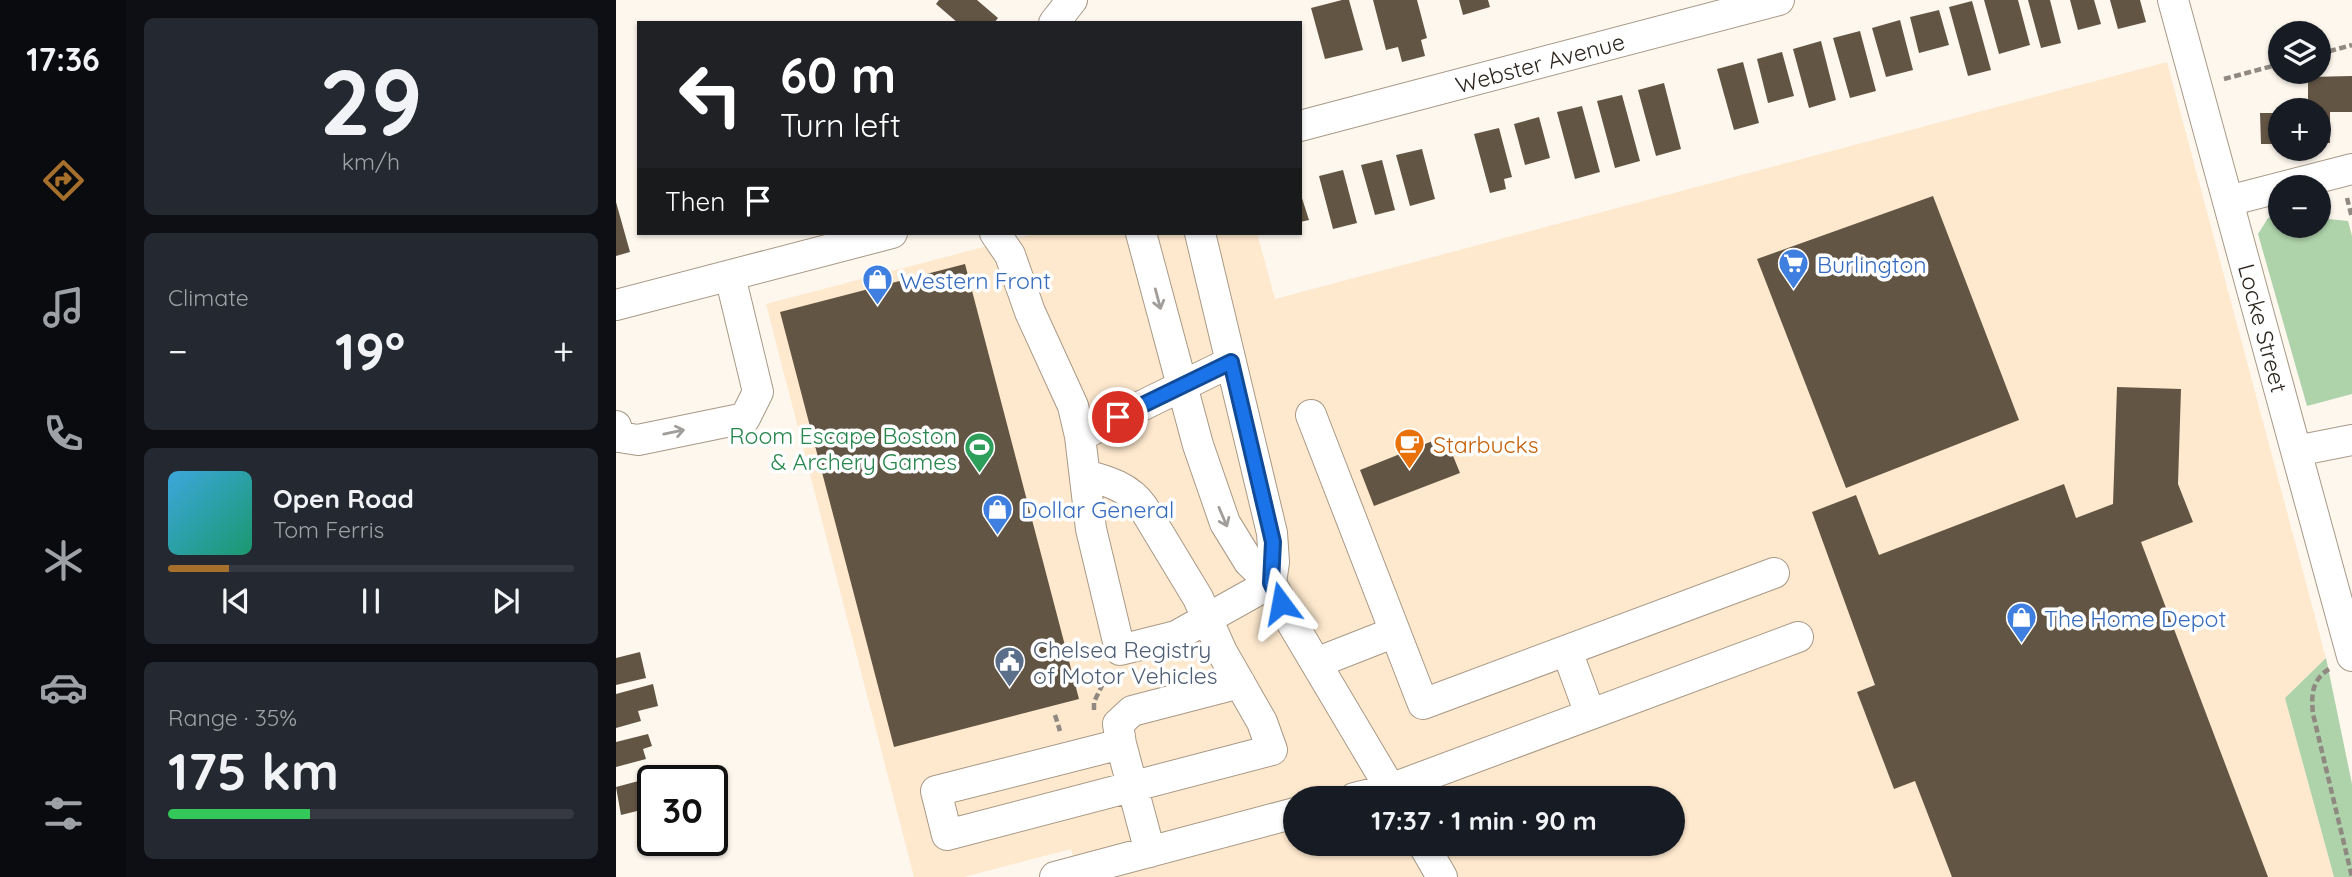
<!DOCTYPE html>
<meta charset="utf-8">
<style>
body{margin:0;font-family:Quicksand,sans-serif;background:#242831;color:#f1f3f6;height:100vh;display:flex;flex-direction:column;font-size:26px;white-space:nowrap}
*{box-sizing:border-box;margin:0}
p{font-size:23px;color:#9ea1a6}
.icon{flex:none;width:38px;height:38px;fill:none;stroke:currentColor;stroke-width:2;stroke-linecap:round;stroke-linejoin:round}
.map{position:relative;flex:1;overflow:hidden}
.sheet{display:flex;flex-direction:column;gap:18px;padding:18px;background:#0d0f14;width:490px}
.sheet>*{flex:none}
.hud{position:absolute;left:21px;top:21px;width:665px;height:214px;border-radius:0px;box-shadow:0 2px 5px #0004;background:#202124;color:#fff;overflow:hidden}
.fabs{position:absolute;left:1652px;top:21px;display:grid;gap:14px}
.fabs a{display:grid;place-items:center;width:63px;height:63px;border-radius:50%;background:#171b24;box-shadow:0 2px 5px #0004;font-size:35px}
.speed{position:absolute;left:21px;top:765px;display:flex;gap:14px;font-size:35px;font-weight:700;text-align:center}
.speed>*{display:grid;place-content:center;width:91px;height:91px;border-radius:50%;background:#171b24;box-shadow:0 2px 5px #0004;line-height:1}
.speed .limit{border:4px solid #111;border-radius:10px;background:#fff;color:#111}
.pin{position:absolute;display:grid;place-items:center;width:60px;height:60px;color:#fff;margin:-30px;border:4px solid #fff;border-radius:50%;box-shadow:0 2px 7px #0007}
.me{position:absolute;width:77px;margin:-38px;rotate:347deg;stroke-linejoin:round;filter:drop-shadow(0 0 5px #0008)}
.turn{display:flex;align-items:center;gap:24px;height:147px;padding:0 28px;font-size:32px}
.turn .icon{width:91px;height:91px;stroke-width:2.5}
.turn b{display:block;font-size:49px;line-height:60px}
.then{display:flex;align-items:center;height:66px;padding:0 28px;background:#0003;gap:14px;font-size:26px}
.big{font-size:52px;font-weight:700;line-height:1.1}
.sheet .tile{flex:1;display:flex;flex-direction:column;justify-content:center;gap:10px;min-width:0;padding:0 24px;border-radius:10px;background:#242831}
.sheet .dial{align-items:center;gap:0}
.dial b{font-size:91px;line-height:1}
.song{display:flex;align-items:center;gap:21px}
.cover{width:84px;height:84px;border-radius:10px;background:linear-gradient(135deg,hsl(200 70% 55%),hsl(160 70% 35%))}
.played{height:7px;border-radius:4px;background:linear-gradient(90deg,#a66f2b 15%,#363941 15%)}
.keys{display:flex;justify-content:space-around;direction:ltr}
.heat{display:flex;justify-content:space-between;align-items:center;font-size:38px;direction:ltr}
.charge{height:10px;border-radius:5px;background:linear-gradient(90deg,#34c759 35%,#363941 0)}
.trip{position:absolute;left:667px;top:786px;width:402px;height:70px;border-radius:35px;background:#171b24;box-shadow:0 2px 5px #0004;font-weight:700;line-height:70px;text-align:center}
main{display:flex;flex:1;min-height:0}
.tab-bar{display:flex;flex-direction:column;width:126px;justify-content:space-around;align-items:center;background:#090b0e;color:#9ea1a6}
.tab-bar .icon{width:49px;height:49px}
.tab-bar .current{color:#a66f2b}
.tab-bar b{font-size:32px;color:#f1f3f6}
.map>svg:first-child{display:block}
</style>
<main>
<nav class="tab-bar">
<b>17:36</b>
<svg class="icon current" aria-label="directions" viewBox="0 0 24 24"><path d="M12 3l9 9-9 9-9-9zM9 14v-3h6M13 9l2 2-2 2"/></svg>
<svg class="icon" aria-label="music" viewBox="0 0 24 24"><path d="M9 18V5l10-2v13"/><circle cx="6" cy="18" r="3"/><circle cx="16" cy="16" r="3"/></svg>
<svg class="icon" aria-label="phone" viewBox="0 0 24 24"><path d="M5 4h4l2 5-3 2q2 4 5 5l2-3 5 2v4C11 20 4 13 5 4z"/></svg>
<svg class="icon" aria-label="climate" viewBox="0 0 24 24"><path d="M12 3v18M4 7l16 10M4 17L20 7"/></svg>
<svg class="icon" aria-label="car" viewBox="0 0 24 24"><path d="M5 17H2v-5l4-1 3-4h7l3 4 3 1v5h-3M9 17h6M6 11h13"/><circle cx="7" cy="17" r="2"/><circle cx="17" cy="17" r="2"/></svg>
<svg class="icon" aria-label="filters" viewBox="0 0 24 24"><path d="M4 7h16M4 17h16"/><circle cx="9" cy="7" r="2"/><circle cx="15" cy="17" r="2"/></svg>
</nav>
<section class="sheet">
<div class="tile dial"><b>29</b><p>km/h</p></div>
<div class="tile"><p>Climate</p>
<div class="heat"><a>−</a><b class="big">19°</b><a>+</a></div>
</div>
<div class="tile">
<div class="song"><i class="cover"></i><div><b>Open Road</b><p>Tom Ferris</p></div></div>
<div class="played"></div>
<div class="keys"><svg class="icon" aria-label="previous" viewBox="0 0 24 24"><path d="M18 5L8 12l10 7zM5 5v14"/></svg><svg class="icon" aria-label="pause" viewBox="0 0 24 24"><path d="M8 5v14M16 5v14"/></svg><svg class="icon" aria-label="next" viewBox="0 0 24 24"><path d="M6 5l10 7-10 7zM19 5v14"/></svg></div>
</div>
<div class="tile"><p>Range · 35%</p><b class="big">175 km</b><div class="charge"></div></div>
</section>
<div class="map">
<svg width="1736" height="877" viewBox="0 0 1736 877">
<rect width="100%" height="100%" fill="#fdf7ee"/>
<!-- built -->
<path fill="#fee9ce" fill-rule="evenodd" d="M1551,62l159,596 -41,40 49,179h-1255l-8,-28 -107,28h-50l-148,-573 271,-71h220l18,66zM679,798h378v46h-378z"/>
<!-- green -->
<path fill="#aed2aa" d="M1664,214v12h39v-8l29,3 4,15v158l-45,12 -49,-172 10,-16z
M1710,658l26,126v93h-18l-49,-179z"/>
<!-- building -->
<path fill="#635544" d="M323,0h38l21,18 -4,5h-36l-22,-19z
M726,0h7l14,50 -38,9 -14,-51z
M757,0h44l10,38 -6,2 4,16 -23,6 -4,-15 -12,3z
M843,0h29l2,7 -27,8z
M1368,0h34l12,45 -31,9z
M1412,0h22l11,43 -20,5z
M1454,0h24l7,24 -23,6z
M1494,0h30l6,22 -28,7z
M1356,1l19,69 -23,6 -19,-69z
M1323,10l10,35 -30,8 -9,-36z
M1284,20l13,50 -27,7 -14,-49z
M1244,31l16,60 -26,7 -17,-60z
M1205,41l15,59 -27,8 -16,-59z
M1166,52l12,44 -26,7 -11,-44z
M1127,62l16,61 -25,7 -17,-61z
M1736,76v36h-22v31h-11v-33h-11v-33z
M1048,83l17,66 -25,7 -18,-66z
M1006,95l18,66 -25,7 -18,-67z
M966,106l18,66 -25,7 -18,-67z
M1644,113h20v31h-19z
M923,117l11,41 -25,7 -11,-41z
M883,128l13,49 -8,2 2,10 -16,4 -16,-59z
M806,149l13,50 -25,7 -14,-51z
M766,160l13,50 -20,5 -14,-50z
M727,170l14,53 -24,6 -14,-53z
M684,192l9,28 -9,2z
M1317,196l86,224 -173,68 -89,-229z
M0,202l14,50 -14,4z
M349,264l114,435 -185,48 -114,-435z
M1501,387l64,2 -3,95 15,38 -52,20 127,335h-316l-37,-96 -21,8 -37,-97 18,-7 -63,-173 44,-17 23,60 185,-71 12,34 37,-14z
M829,436l15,37 -86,33 -14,-36z
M24,652l6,26 -30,7v-27z
M37,684l5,22 -20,5 3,10 -25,7v-34z
M32,734l4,12 -9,3 3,10 -30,8v-25z
M45,775l1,5h-9v27l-32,8 -5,-28z"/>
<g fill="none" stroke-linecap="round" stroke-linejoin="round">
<defs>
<path id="minor" d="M1557,0l179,656
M438,23l18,-23
M684,126l479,-126
M1612,201l124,-32
M379,233l15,22 20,57 43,94 7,30 11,93 29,121 56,-14 95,-53
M525,233l57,212 27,78 24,39 22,21 21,40 104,175
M584,233l72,300 2,29 -3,21
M0,305l276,-72
M695,415l112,289 351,-131
M0,426l3,11 19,3 107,-22 13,-26 -28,-116
M464,436l151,-74
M1680,451l56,-11
M469,475c23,6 44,12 58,32l55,91 24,54 40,70 10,28 -325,85 -11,-44 185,-47
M951,651l23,63
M700,663l79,-31
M738,798l36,-9 408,-152
M807,844l19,33
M534,852l-29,-108 -3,-20 14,-13 108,-28
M439,877l240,-64"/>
</defs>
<!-- minor casing -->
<use href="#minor" stroke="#a89986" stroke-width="32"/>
<!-- path -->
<path stroke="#8f8981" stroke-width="4.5" stroke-dasharray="7 3.5" stroke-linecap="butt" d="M1703,54l33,-9
M1608,79l56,-15
M1731,198l5,20
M1713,669c-17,11 -18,25 -16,45l39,163
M478,710v-8l14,-29
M439,715l5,16"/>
<!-- minor -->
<use href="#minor" stroke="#fff" stroke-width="30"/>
</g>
<!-- one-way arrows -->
<defs><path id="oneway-shaft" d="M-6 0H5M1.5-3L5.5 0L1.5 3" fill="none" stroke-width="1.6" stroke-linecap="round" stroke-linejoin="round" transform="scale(1.75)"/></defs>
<g stroke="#a09d9a">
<use href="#oneway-shaft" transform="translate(542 299) rotate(75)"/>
<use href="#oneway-shaft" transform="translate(58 432) rotate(-12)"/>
<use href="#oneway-shaft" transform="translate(607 517) rotate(67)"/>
</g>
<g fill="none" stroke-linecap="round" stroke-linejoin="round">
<defs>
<path id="route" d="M502,417l113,-55 42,180 -2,41 10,20"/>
</defs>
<!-- route casing -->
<use href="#route" stroke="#114b97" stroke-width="18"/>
<!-- route -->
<use href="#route" stroke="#1a73e8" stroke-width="12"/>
</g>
<!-- icons -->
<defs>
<symbol id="supermarket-pin" viewBox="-11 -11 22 30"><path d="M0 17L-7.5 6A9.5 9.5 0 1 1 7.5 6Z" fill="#3f7fe0" stroke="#fff"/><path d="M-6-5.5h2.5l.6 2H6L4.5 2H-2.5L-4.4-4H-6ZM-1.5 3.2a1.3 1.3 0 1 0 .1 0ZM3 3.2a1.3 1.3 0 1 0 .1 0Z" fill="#fff"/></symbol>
<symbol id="shop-pin" viewBox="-11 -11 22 30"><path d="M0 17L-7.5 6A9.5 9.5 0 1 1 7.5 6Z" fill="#3f7fe0" stroke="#fff"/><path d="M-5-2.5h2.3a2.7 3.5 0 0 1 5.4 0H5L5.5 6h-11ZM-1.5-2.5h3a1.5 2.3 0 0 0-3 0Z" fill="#fff"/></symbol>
<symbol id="cafe-pin" viewBox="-11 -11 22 30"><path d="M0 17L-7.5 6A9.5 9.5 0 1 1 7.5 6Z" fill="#e8710a" stroke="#fff"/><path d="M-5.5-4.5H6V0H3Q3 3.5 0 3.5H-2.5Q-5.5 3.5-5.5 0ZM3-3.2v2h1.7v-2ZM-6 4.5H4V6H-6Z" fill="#fff"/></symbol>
<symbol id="stadium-pin" viewBox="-11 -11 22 30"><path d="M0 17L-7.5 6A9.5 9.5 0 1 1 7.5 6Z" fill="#2e9e5b" stroke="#fff"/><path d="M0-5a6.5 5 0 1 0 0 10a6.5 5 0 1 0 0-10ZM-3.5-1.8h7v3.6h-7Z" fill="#fff"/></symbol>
<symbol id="civic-pin" viewBox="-11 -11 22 30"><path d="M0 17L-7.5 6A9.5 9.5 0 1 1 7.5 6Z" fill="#5c6f8a" stroke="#fff"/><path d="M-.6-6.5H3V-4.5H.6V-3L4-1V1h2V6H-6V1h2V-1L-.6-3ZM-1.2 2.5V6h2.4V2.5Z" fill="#fff"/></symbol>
</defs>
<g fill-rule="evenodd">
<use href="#supermarket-pin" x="1160" y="246" width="35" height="47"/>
<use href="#shop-pin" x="244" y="262" width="35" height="47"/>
<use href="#cafe-pin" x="776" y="426" width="35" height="47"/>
<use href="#stadium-pin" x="346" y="430" width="35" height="47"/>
<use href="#shop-pin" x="364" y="492" width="35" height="47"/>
<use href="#shop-pin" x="1388" y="600" width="35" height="47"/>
<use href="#civic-pin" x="376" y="644" width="35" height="47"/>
</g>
<g text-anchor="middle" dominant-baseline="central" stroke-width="7" stroke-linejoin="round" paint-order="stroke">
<!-- street labels -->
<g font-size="23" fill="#2c261f" stroke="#fff">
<text transform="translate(924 63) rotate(-15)">Webster Avenue</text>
<text transform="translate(1647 328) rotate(75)">Locke Street</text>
</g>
<!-- shop labels -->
<g font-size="23" fill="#366cbe" stroke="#fff" text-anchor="start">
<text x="1201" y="264">Burlington</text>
<text x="284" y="280">Western Front</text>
<text x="405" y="509">Dollar General</text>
<text x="1428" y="618">The Home Depot</text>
</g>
<!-- leisure labels -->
<g font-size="23" fill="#27864d" stroke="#fff" text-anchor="end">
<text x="341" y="435">Room Escape Boston<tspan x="341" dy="26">&amp; Archery Games</tspan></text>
</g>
<!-- food labels -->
<g font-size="23" fill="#c56008" stroke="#fff" text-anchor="start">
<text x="817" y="444">Starbucks</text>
</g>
<!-- service labels -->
<g font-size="23" fill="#4e5e75" stroke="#fff" text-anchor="start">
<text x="417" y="649">Chelsea Registry<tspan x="417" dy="26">of Motor Vehicles</tspan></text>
</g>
</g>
</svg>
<div class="fabs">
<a><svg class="icon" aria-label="layers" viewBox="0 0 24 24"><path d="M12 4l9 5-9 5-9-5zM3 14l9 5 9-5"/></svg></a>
<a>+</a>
<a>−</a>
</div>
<div class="speed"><div class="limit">30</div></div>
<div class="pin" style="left:502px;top:417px;background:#d93025"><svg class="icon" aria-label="arrive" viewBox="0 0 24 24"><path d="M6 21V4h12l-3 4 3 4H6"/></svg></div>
<svg class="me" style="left:665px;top:603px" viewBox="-20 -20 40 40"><path d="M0-17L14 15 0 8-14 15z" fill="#1a73e8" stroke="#fff" stroke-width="4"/></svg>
<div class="trip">17:37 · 1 min · 90 m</div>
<div class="hud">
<div class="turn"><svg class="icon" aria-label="left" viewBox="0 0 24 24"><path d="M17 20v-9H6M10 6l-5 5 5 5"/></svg><div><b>60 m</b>Turn left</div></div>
<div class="then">Then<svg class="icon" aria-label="arrive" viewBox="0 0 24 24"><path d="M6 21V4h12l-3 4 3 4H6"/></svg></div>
</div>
</div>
</main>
